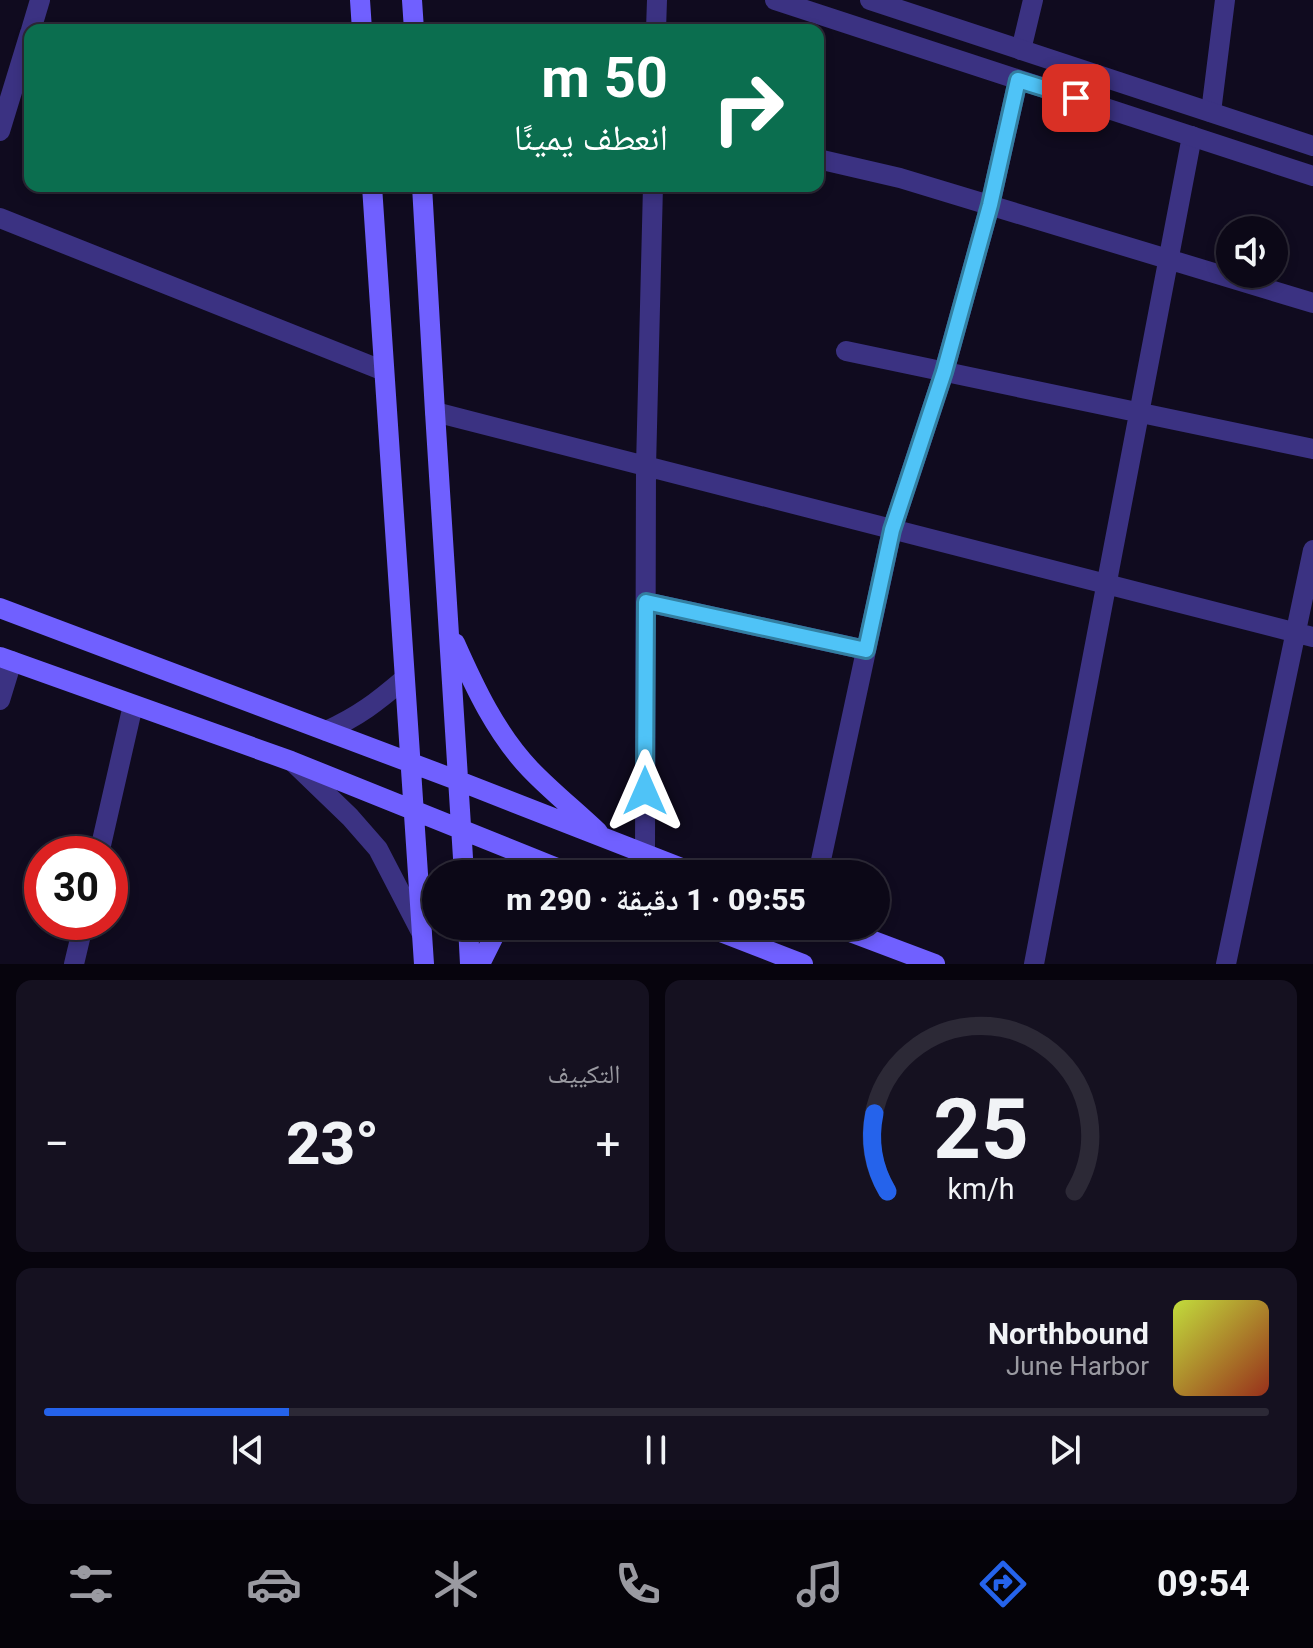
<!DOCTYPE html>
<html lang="ar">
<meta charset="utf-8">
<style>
body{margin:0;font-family:Roboto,"Noto Naskh Arabic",sans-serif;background:#151120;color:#f1f3f6;direction:rtl;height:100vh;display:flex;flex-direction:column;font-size:30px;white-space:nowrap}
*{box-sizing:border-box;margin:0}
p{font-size:26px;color:#9a9aa1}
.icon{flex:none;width:44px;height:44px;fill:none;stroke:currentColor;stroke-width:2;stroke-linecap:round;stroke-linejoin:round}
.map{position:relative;height:964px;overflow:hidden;direction:ltr}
.panel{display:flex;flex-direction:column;gap:16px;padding:16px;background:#07040d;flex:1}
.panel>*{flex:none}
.banner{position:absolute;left:24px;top:24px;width:800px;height:168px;border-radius:16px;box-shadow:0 4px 12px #0003,0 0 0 2px #2c2936;direction:rtl;background:#0b6e4f;color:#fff;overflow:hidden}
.controls{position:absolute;left:1216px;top:216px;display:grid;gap:16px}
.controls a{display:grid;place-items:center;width:72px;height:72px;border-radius:50%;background:#0c0817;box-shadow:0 4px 12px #0003,0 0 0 2px #2c2936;font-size:40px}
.speed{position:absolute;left:24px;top:836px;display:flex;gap:16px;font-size:40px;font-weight:700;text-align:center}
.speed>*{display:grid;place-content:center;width:104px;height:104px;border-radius:50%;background:#0c0817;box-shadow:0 4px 12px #0003,0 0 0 2px #2c2936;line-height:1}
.speed .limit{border:12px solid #d22;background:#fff;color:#111}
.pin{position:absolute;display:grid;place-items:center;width:68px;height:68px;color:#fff;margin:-34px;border-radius:16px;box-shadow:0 4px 12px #0006}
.me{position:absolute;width:88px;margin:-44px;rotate:0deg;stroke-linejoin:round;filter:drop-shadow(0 0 6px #0008)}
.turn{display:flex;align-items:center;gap:28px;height:168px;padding:0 24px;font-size:36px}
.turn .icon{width:104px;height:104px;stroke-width:2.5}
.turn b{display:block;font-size:56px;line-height:68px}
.big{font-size:60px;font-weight:800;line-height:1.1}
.panel .card{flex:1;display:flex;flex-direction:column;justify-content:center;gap:12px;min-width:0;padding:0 28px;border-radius:16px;background:#151120}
.panel .dial{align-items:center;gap:0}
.dial svg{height:208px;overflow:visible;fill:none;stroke:#2c2936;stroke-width:7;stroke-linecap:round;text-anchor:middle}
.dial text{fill:#f1f3f6;stroke:none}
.song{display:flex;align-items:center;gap:24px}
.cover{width:96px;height:96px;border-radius:12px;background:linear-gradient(135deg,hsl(70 70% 55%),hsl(10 70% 35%))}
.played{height:8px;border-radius:4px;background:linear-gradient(90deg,#2563eb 20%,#2c2936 20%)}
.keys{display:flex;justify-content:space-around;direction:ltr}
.heat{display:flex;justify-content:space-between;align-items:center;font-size:44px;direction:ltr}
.panel .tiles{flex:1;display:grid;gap:16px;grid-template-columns:1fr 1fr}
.card:last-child{grid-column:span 2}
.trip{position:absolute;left:422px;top:860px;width:468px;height:80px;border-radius:40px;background:#0c0817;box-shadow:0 4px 12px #0003,0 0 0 2px #2c2936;font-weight:800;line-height:80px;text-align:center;direction:rtl}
.tabs{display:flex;height:128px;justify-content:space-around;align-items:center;background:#050309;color:#9a9aa1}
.tabs .icon{width:56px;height:56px}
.tabs .selected{color:#2563eb}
.tabs b{font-size:36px;color:#f1f3f6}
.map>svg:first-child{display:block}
</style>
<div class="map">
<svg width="1313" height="964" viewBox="0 0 1313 964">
<rect width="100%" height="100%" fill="#100b1f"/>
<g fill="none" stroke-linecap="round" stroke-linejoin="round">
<!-- minor -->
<path stroke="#3b3282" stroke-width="20" d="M31,30l9,-30
M656,30l1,-30
M1021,50l12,-50
M1211,112l14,-112
M0,131l30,-98
M818,159l82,19 413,125
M0,218l384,153
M846,351l467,98
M435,412l878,225
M646,602l220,48
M0,700l12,-39
M99,854l34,-149
M645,854l1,-387 7,-281
M818,874l74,-344 52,-158 46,-167 28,-125
M74,964l10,-42
M1034,964l158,-828
M1226,964l87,-414"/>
<!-- tertiary -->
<path stroke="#3b3282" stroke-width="20" d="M775,0l538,176
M870,0l443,146
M326,731c33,-15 51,-29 78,-52
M294,763l56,54 28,32 44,85"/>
<!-- secondary -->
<path stroke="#7060ff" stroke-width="20" d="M360,0l2,30
M412,0l2,30
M372,186l52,778
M422,186l13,226 29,462
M0,608l459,173 238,93
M455,643c20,45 41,90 75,126 21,22 46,42 68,63
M0,657l291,104 281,113
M468,926l2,38
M705,926l98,38
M834,926l101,38
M480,964l19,-38"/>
</g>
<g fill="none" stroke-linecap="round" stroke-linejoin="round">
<defs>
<path id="route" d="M645,791l1,-189 220,48 26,-120 52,-158 46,-167 28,-125 58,18"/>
</defs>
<!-- route casing -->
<use href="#route" stroke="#337fa1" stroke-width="20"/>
<!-- route -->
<use href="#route" stroke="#4fc3f7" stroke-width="14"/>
</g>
</svg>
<div class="controls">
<a><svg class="icon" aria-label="sound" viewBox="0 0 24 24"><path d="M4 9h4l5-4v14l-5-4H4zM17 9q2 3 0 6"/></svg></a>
</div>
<div class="speed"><div class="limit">30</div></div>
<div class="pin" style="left:1076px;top:98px;background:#d93025"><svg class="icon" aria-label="arrive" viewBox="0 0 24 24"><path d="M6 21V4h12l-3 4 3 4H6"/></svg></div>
<svg class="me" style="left:645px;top:791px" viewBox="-20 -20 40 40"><path d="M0-17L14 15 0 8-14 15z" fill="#4fc3f7" stroke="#fff" stroke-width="4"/></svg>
<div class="trip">09:55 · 1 دقيقة · 290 m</div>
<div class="banner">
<div class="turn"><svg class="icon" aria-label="right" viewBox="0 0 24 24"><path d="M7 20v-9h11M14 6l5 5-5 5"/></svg><div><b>50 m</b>انعطف يمينًا</div></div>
</div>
</div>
<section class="panel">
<div class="tiles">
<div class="card dial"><svg viewBox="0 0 100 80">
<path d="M14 69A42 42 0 1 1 86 69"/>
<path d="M14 69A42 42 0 0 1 9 39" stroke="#2563eb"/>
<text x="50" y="56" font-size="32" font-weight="700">25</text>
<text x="50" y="72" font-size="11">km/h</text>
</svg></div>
<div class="card"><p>التكييف</p>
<div class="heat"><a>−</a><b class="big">23°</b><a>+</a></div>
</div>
<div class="card">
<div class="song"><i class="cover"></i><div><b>Northbound</b><p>June Harbor</p></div></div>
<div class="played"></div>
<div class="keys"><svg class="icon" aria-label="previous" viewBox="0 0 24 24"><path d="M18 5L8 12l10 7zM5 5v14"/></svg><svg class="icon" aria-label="pause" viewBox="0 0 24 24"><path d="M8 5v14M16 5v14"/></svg><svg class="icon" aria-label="next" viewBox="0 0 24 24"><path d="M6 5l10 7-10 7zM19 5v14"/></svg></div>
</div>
</div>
</section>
<nav class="tabs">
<b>09:54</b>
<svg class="icon selected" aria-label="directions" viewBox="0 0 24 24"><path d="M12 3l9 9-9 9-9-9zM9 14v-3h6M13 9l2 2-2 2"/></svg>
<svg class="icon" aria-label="music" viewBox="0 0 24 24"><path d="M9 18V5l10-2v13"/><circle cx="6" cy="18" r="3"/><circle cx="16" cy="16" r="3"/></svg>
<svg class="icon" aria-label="phone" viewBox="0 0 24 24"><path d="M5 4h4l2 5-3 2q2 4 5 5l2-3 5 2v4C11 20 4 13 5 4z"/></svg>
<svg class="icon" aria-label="climate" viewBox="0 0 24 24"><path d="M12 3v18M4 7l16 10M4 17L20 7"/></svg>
<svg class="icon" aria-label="car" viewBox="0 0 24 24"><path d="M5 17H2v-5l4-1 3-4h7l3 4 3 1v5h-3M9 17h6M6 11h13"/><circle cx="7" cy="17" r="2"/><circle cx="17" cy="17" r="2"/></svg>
<svg class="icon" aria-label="filters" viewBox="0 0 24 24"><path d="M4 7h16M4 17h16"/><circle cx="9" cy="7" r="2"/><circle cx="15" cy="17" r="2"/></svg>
</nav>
